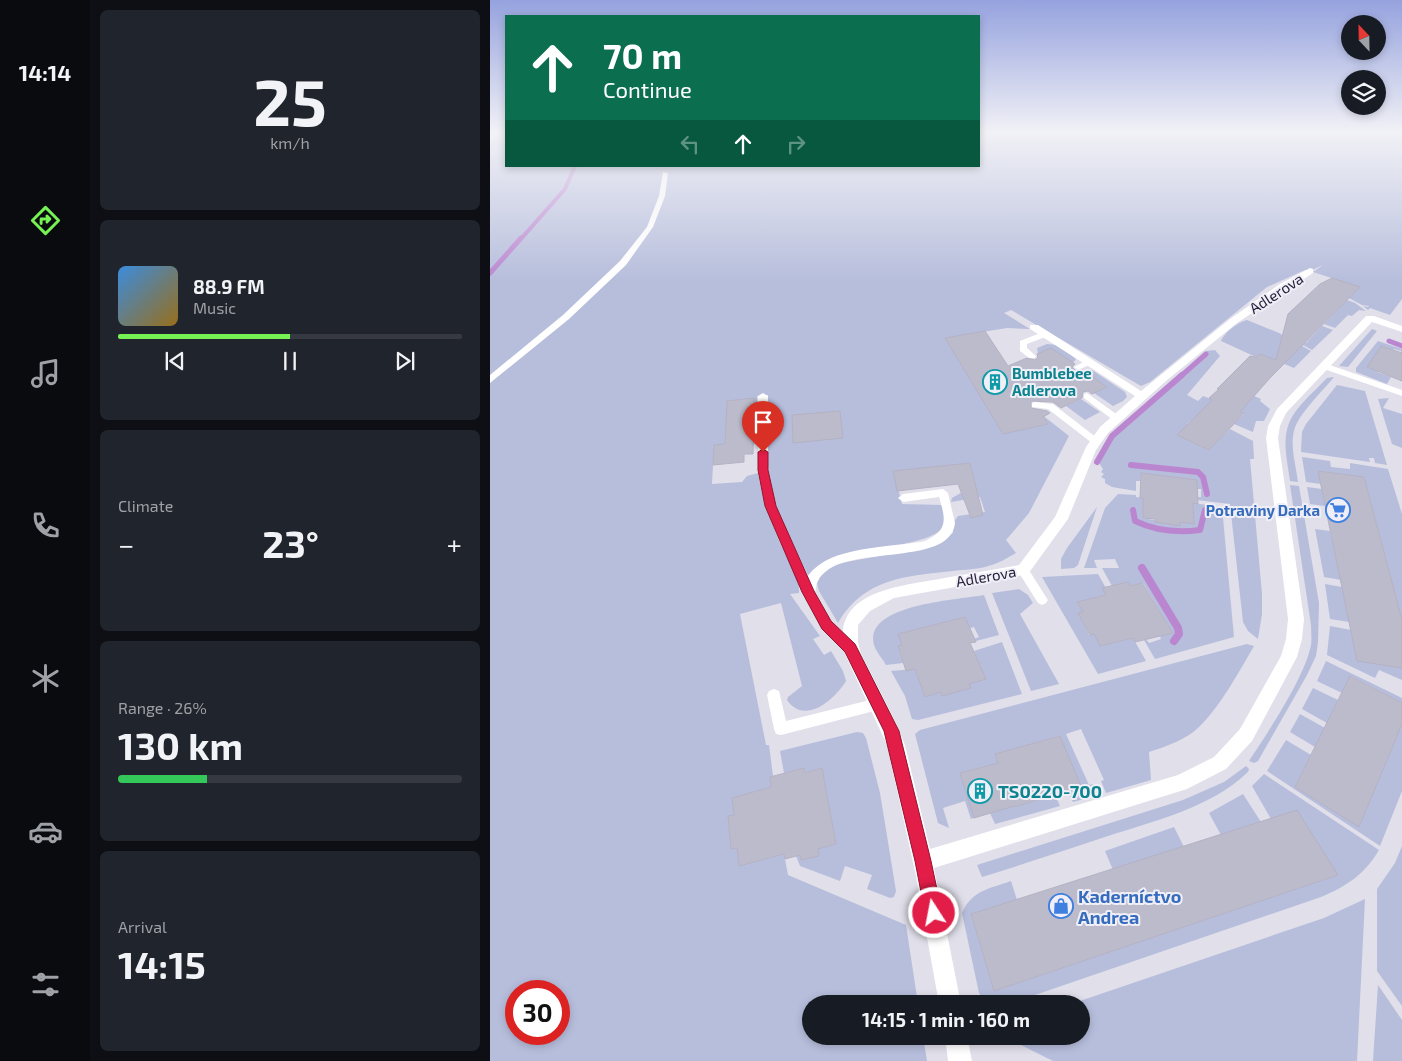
<!DOCTYPE html>
<meta charset="utf-8">
<style>
body{margin:0;font-family:"Exo 2",sans-serif;background:#20242c;color:#f1f3f6;height:100vh;display:flex;flex-direction:column;font-size:19px;white-space:nowrap}
*{box-sizing:border-box;margin:0}
p{font-size:16px;color:#9ea1a6}
.icon{flex:none;width:28px;height:28px;fill:none;stroke:currentColor;stroke-width:2;stroke-linecap:round;stroke-linejoin:round}
.map{position:relative;flex:1;overflow:hidden}
.details{display:flex;flex-direction:column;gap:10px;padding:10px;background:#0d0f14;width:400px}
.details>*{flex:none}
.guide{position:absolute;left:15px;top:15px;width:475px;height:152px;border-radius:0px;box-shadow:0 2px 8px #0003;background:#0b6e4f;color:#fff;overflow:hidden}
.needle{width:32px;rotate:338deg}
.buttons{position:absolute;left:851px;top:15px;display:grid;gap:10px}
.buttons a{display:grid;place-items:center;width:45px;height:45px;border-radius:50%;background:#171b24;box-shadow:0 2px 8px #0003;font-size:25px}
.speed{position:absolute;left:15px;top:980px;display:flex;gap:10px;font-size:25px;font-weight:700;text-align:center}
.speed>*{display:grid;place-content:center;width:65px;height:65px;border-radius:50%;background:#171b24;box-shadow:0 2px 8px #0003;line-height:1}
.speed .limit{border:8px solid #d22;background:#fff;color:#111}
.pin{position:absolute;display:grid;place-items:center;width:42px;height:42px;color:#fff;margin:-51px -21px;border-radius:50% 50% 50% 0;rotate:-45deg;box-shadow:0 0 5px #0007}
.pin .icon{rotate:45deg}
.me{position:absolute;width:55px;margin:-28px;rotate:349deg;stroke-linejoin:round;filter:drop-shadow(0 0 4px #0008)}
.turn{display:flex;align-items:center;gap:18px;height:105px;padding:0 15px;font-size:22px}
.turn .icon{width:65px;height:65px;stroke-width:2.5}
.turn b{display:block;font-size:35px;line-height:42px}
.lanes{display:flex;align-items:center;height:48px;padding:0 15px;background:#0003;justify-content:center;gap:25px;direction:ltr}
.lanes .off{opacity:.35}
.big{font-size:38px;font-weight:700;line-height:1.1}
.details .widget{flex:1;display:flex;flex-direction:column;justify-content:center;gap:8px;min-width:0;padding:0 18px;border-radius:8px;background:#20242c}
.details .dial{align-items:center;gap:0}
.dial b{font-size:65px;line-height:1}
.song{display:flex;align-items:center;gap:15px}
.cover{width:60px;height:60px;border-radius:8px;background:linear-gradient(135deg,hsl(210 70% 55%),hsl(40 70% 35%))}
.played{height:5px;border-radius:2px;background:linear-gradient(90deg,#76f255 50%,#363941 50%)}
.keys{display:flex;justify-content:space-around;direction:ltr}
.heat{display:flex;justify-content:space-between;align-items:center;font-size:28px;direction:ltr}
.charge{height:8px;border-radius:4px;background:linear-gradient(90deg,#34c759 26%,#363941 0)}
.trip{position:absolute;left:312px;top:995px;width:288px;height:50px;border-radius:25px;background:#171b24;box-shadow:0 2px 8px #0003;font-weight:700;line-height:50px;text-align:center}
main{display:flex;flex:1;min-height:0}
.tab-bar{display:flex;flex-direction:column;width:90px;justify-content:space-around;align-items:center;background:#090b0e;color:#9ea1a6}
.tab-bar .icon{width:35px;height:35px}
.tab-bar .on{color:#76f255}
.tab-bar b{font-size:22px;color:#f1f3f6}
.map>svg:first-child{display:block}
</style>
<main>
<nav class="tab-bar">
<b>14:14</b>
<svg class="icon on" aria-label="directions" viewBox="0 0 24 24"><path d="M12 3l9 9-9 9-9-9zM9 14v-3h6M13 9l2 2-2 2"/></svg>
<svg class="icon" aria-label="music" viewBox="0 0 24 24"><path d="M9 18V5l10-2v13"/><circle cx="6" cy="18" r="3"/><circle cx="16" cy="16" r="3"/></svg>
<svg class="icon" aria-label="phone" viewBox="0 0 24 24"><path d="M5 4h4l2 5-3 2q2 4 5 5l2-3 5 2v4C11 20 4 13 5 4z"/></svg>
<svg class="icon" aria-label="climate" viewBox="0 0 24 24"><path d="M12 3v18M4 7l16 10M4 17L20 7"/></svg>
<svg class="icon" aria-label="car" viewBox="0 0 24 24"><path d="M5 17H2v-5l4-1 3-4h7l3 4 3 1v5h-3M9 17h6M6 11h13"/><circle cx="7" cy="17" r="2"/><circle cx="17" cy="17" r="2"/></svg>
<svg class="icon" aria-label="filters" viewBox="0 0 24 24"><path d="M4 7h16M4 17h16"/><circle cx="9" cy="7" r="2"/><circle cx="15" cy="17" r="2"/></svg>
</nav>
<section class="details">
<div class="widget dial"><b>25</b><p>km/h</p></div>
<div class="widget">
<div class="song"><i class="cover"></i><div><b>88.9 FM</b><p>Music</p></div></div>
<div class="played"></div>
<div class="keys"><svg class="icon" aria-label="previous" viewBox="0 0 24 24"><path d="M18 5L8 12l10 7zM5 5v14"/></svg><svg class="icon" aria-label="pause" viewBox="0 0 24 24"><path d="M8 5v14M16 5v14"/></svg><svg class="icon" aria-label="next" viewBox="0 0 24 24"><path d="M6 5l10 7-10 7zM19 5v14"/></svg></div>
</div>
<div class="widget"><p>Climate</p>
<div class="heat"><a>−</a><b class="big">23°</b><a>+</a></div>
</div>
<div class="widget"><p>Range · 26%</p><b class="big">130 km</b><div class="charge"></div></div>
<div class="widget"><p>Arrival</p><b class="big">14:15</b></div>
</section>
<div class="map">
<svg width="912" height="1061" viewBox="0 0 912 1061">
<rect width="100%" height="100%" fill="#e0dfea"/>
<!-- green -->
<path fill="#b7bedc" fill-rule="evenodd" d="M9,133h7v33h473v-33h423v166l-12,16 -20,-7 -2,2 -5,-4 5,1 1,-1 -7,-1 -13,-7 10,-11 -46,-15 10,-7 -13,6 -5,-1 -38,17 -117,95 -9,4 -130,-76 -7,3 26,16 -23,-1 -62,10 58,95 45,-9 -7,-10 28,22 -40,77 -23,27 10,13c-9,5 -18,11 -28,13 -8,3 -17,3 -26,4 -50,6 -96,5 -124,53l-19,-32 -3,-11 19,-16 100,-18 18,-13v-10l5,-7 27,-4 -5,-15 -29,5 1,-4 21,-12 2,-4 -5,-19 -76,9 8,32 40,1c2,7 4,16 1,22 -11,18 -82,22 -103,28 -13,3 -22,10 -32,20 -13,-27 -30,-55 -36,-85 -7,-30 -4,-64 -4,-95l-11,1 1,44 -5,5 1,-46 -27,2 -2,43 -11,2 -2,38 30,-2 5,-6 11,-3c4,25 13,47 22,70 8,17 20,30 19,50l-9,1 30,42 -7,3 11,16 7,-4 12,20 3,10c-11,18 -41,45 -59,19l1,-3 14,-11 -21,-83 -41,11 26,131h3l4,31 -3,1 1,10 -38,11 1,17 -6,2 3,32 6,-1 2,18 45,-12 4,21 118,50 12,79h-107v32h112l4,25h-437v-919zM26,991h43v43h-43z
M857,300l8,3 11,8 -7,-1 -7,6 -4,-1 -13,13 -11,-4z
M757,320l32,13 32,18 -17,17 -34,-14 -4,3 -35,-16c3,-8 17,-19 26,-21z
M832,326l11,4 -21,20 -29,-16 23,9z
M882,329l5,2 -29,36 -9,-1z
M888,341l24,8v6l-2,-1 1,-3 -7,-2 -17,23 14,5 -4,7 -31,-12v-4z
M557,344l11,1 18,14 -3,4 -35,-9 -1,-6z
M725,350l5,6 -33,39 11,6 5,-5 11,4 -27,24 1,1 -10,10 30,15 22,-21 23,12 1,18h-4l12,135v20l-4,25 -10,-8 -5,-9 -13,-118 -33,-4v-3h4v-8h-4l-1,-9 -55,-7 -1,8h-4v10l-24,-4 -7,-4v-4l-4,-2 3,-3 -3,-2 2,-3 -4,-6 -3,-1 15,-27 96,-84z
M602,370l33,22 2,5 -4,4 -10,5 -19,-13 13,-6 -23,-16z
M844,377c-11,14 -36,37 -40,54 -4,15 2,35 4,51l-8,-1c-2,-16 -7,-35 -3,-51 4,-20 26,-37 40,-52z
M847,385l28,6 22,74 -12,-2 -1,-5h-5l1,4 -69,-10 1,-20 4,-8z
M764,396l7,3 -1,2 10,8 -6,12h-8l-3,11 -19,-8 10,-10 -5,-3z
M899,398l-6,10 19,6v34l-10,-4 -14,-45z
M591,399l19,13 -15,8 -19,-14z
M812,457l28,4 1,6 19,2v-6l38,6 14,45v106l-38,-143 -45,-6 2,13 -15,-2z
M800,485l9,1 20,117 -1,39 -2,14 -9,19 -49,86 -4,2 -5,-2c19,-29 56,-84 62,-116 1,-6 0,-13 0,-20z
M817,487l15,2 3,17 -15,-2z
M628,494l18,1v2l7,1v20l37,7v-3l14,2 -1,-21 29,4 12,130 -79,22 -11,-19 2,-1 3,4 12,-4 -1,-3 13,-3 -30,-50 -13,3 -2,-4 -16,4 -10,-18h17l-4,-9 -21,1 3,8h-13l21,-60z
M607,507l-19,58 -4,3 -13,1v-10l6,-11z
M825,529l15,2 11,49 -17,-3z
M608,574l8,14v7l-29,7 6,10 -4,2 10,21 5,-1 7,12 32,-8 13,23 -48,13 -56,-97z
M835,584l17,3 7,35 -19,-3z
M529,589l9,6 5,8 -13,11 39,70 -28,7 -39,-98z
M494,595l15,40 -23,6 -2,-2 5,-2 -5,-10 -4,1 -5,-11 -66,17 3,11 -4,2 5,16 -17,2c-3,-6 -10,-13 -12,-20 -11,-41 84,-45 110,-50z
M840,626l21,4 51,38v12l-23,-10 -4,8 -48,-23z
M512,642l20,52 -104,26 -6,-1 -7,-23 -14,-25 24,-2 10,28 16,-5 1,4 28,-8 -1,-4 16,-5 -11,-28z
M757,644l7,2c-14,24 -34,61 -54,80 -14,14 -33,20 -51,26l2,28 -45,13 -5,-12 3,-1 -23,-51 -15,5 23,51 4,-1 5,11 -25,7 -6,-11 14,-5 -22,-50 -64,19 20,52 40,-12 5,11 -65,18 -5,-11 11,-4 -16,-43 -25,7 14,45 -3,1 -6,-18 -22,7 6,20 -11,-5 -23,-89 5,-4z
M836,661l76,37v5l-51,-27 -9,17 -25,-12z
M823,688l25,12 -11,23 -25,-14z
M810,714l25,14 -10,19 -25,-15z
M912,724v67l-22,55 -113,-75 19,-31 25,15 -16,32 64,39z
M367,732l6,1 3,5 14,55 16,98 -2,6 -4,1 -23,-9 5,-14 -27,-9 -5,15 -40,-15 -4,-10 4,-1 1,5 18,-4 -1,-7 18,-5 -14,-76 -17,5 -1,-5 -20,5 -4,-22z
M756,766l3,3 -1,3c-38,36 -91,48 -140,64 -42,14 -84,28 -126,41l-5,-12 206,-65 41,-18z
M774,774l115,76c-14,24 -32,36 -58,47l-312,107h-22l-8,-11 -17,-80c10,-23 27,-24 49,-32l6,19 -46,15 23,76 344,-116 -67,-56 -19,-33z
M753,794l18,28 -40,13 -12,-22z
M684,827l10,20 -71,23 -8,-19z
M912,846v160l-25,-35v-82l18,-26z
M875,899l-8,162h-304l-50,-25h78v-32h-10l253,-86z
M888,985l24,35v41h-29z"/>
<g fill="none" stroke-linecap="round" stroke-linejoin="round">
<!-- stream-far3 -->
<path stroke="#ba86d0" stroke-width="4" d="M30,240l45,-51 10,-23"/>
<!-- stream-far2 -->
<path stroke="#ba86d0" stroke-width="5" d="M0,273l31,-35
M899,341l13,5
M691,376l25,-22"/>
<!-- stream-far1 -->
<path stroke="#ba86d0" stroke-width="6" d="M607,462l15,-26 70,-61
M641,465l67,7 5,5 4,17
M643,510l2,11c21,10 42,12 65,9l5,-20"/>
<!-- stream -->
<path stroke="#ba86d0" stroke-width="8" d="M652,568l36,60 1,6 -5,7"/>
</g>
<!-- building -->
<path fill="#bcbbcb" stroke="#b4b1c4" d="M842,278l28,9 -90,91 -30,34 4,1 -10,11 -25,26 -32,-15 35,-35 -3,-2 10,-9h-2l33,-33 6,1 4,-3 16,6 12,-46 32,-30z
M495,331l23,35 19,-8 8,2 3,-3 -1,-3 14,-6 24,16 -3,3 5,5 6,-2 24,17 -15,7 -4,-3 -5,1 -1,6 -21,10 -8,-6 -22,-1v7l16,3 3,2 -7,4 5,7 -45,10 -58,-96z
M891,346l21,7v28l-35,-14z
M264,398l-1,56h-9v8l-31,3 1,-20 11,-1 2,-43z
M350,411l3,27 -50,5 -1,-28z
M480,463l13,52 -12,3 -13,-34 -61,7 -4,-20z
M828,471l46,6 38,143v48l-45,-7z
M651,473l56,7 1,24 -5,-1 1,21 -14,-2v4l-25,-4v-3l-12,-1v-20h-3z
M638,582l2,4 12,-3 31,50 -38,9 -2,-4 -33,8 -6,-12 -4,1 -12,-22 5,-1 -6,-10 29,-7 -4,-7z
M475,617l11,25 -6,1 16,36 -17,5 2,4 -29,8 -1,-4 -16,5 -10,-28 -9,2 -8,-25 4,-1 -4,-11z
M860,676l52,27v21l-43,103 -64,-40z
M570,736l21,50 -66,21 -1,-1 -40,12 -14,-45 38,-10 -3,-9z
M314,768l1,5 17,-5 14,76 -18,5 1,7 -18,4 -1,-5 -15,4 -1,-5 -45,12 -2,-18 -6,1 -3,-33 6,-1 -2,-17 39,-11 -1,-10z
M807,810l41,65 -344,116 -23,-77z"/>
<g fill="none" stroke-linecap="round" stroke-linejoin="round">
<!-- service -->
<path fill="#fff" fill-rule="evenodd" d="M173,172l5,1 -3,23 -12,31 -27,38 -57,54 -79,64v-8l73,-60 57,-54 27,-34 12,-31z
M555,331l3,1v4l-21,8v4l9,8 -1,2h-6l-9,-7v-10z
M599,359l3,1v4l-14,6 -4,-3z
M834,363l78,27v6l-81,-28v-4z
M273,393l5,3v74l7,36 33,70c22,-31 82,-28 117,-35 23,-11 21,-21 14,-44l-36,5 -5,-4 5,-4 40,-5 5,4 7,30c-5,47 -118,18 -137,58 -2,3 -2,7 -3,11l16,29 24,23 1,4 -1,4 -5,1 -5,-1 -22,-23 -20,-37 -38,-86 -7,-36v-74z
M597,393l32,23 2,2 -2,2h-6l-29,-22v-4z
M545,402l18,2 48,37 -5,3 -4,-1 -44,-34 -16,-2v-4z
M533,566l4,1 19,30 2,3 -2,3 -4,2 -4,-2 -19,-30 -2,-3 2,-3z
M284,689l5,2 7,30 92,-23 5,2 2,4 -2,4 -5,2 -97,25 -5,-1 -2,-5 -7,-34 2,-4z"/>
<!-- minor -->
<path fill="#fff" fill-rule="evenodd" d="M820,268l3,1v4l-76,50 -71,58 -58,52 -12,17 -28,69 -40,55 -134,24 -24,13 -12,14v17l3,12 35,69 9,22 25,104 248,-74 36,-18 26,-28 41,-73 5,-17 2,-20 -22,-181 2,-12 9,-17 89,-93h8l28,10v6l-30,-10 -86,91 -6,13 -2,12 26,181 -2,20 -5,18 -45,84 -26,28 -39,20 -253,79 27,136h-22l-23,-128 -29,-131 -42,-91c-16,-62 50,-67 94,-75 27,-5 53,-9 80,-14l36,-48 31,-70 14,-20 35,-31 -105,-67v-4h8l103,66 89,-72 50,-35z
M455,1036h22l5,25h-24z"/>
</g>
<!-- sky -->
<linearGradient id="sky" x2="0" y2="1"><stop stop-color="#95a2de"/><stop offset="0.47" stop-color="#f1f1f6"/><stop offset="1" stop-color="#f1f1f6" stop-opacity="0"/></linearGradient>
<rect width="912" height="281" fill="url(#sky)"/>
<!-- route -->
<path fill="#e11d48" stroke="#92132f" d="M273,449l5,3v18l8,36 38,85 17,30 24,23 44,87 32,130 11,52 -2,6 -6,2 -6,-2 -3,-6 -10,-52 -31,-130 -39,-79 -23,-23 -20,-37 -37,-86 -7,-36v-18z"/>
<!-- icons -->
<defs>
<symbol id="building-ring" viewBox="-11 -11 22 22"><circle r="9.5" fill="#f0eff7" stroke="#0f9aa8" stroke-width="1.5"/><path d="M-4-6H4V6H1V3H-1V6H-4ZM-2.5-4.3h1.7v1.8h-1.7ZM.8-4.3h1.7v1.8H.8ZM-2.5-1h1.7V.8h-1.7ZM.8-1h1.7V.8H.8Z" fill="#0f9aa8"/></symbol>
<symbol id="supermarket-ring" viewBox="-11 -11 22 22"><circle r="9.5" fill="#f0eff7" stroke="#3f7fe0" stroke-width="1.5"/><path d="M-6-5.5h2.5l.6 2H6L4.5 2H-2.5L-4.4-4H-6ZM-1.5 3.2a1.3 1.3 0 1 0 .1 0ZM3 3.2a1.3 1.3 0 1 0 .1 0Z" fill="#3f7fe0"/></symbol>
<symbol id="shop-ring" viewBox="-11 -11 22 22"><circle r="9.5" fill="#f0eff7" stroke="#3f7fe0" stroke-width="1.5"/><path d="M-5-2.5h2.3a2.7 3.5 0 0 1 5.4 0H5L5.5 6h-11ZM-1.5-2.5h3a1.5 2.3 0 0 0-3 0Z" fill="#3f7fe0"/></symbol>
</defs>
<g fill-rule="evenodd">
<use href="#building-ring" x="491" y="368" width="28" height="28"/>
<use href="#supermarket-ring" x="834" y="496" width="28" height="28"/>
<use href="#building-ring" x="476" y="777" width="28" height="28"/>
<use href="#shop-ring" x="557" y="892" width="28" height="28"/>
</g>
<g text-anchor="middle" dominant-baseline="central" stroke-width="4" stroke-linejoin="round" paint-order="stroke">
<!-- street labels -->
<g font-size="15" fill="#27203a" stroke="#f0eff7">
<text transform="translate(786 293) rotate(-33)">Adlerova</text>
<text transform="translate(496 576) rotate(-10)">Adlerova</text>
</g>
<!-- culture labels -->
<g font-size="15" font-weight="bold" fill="#0d838f" stroke="#f0eff7" text-anchor="start">
<text x="522" y="373">Bumblebee<tspan x="522" dy="17">Adlerova</tspan></text>
</g>
<!-- shop labels -->
<g font-size="15" font-weight="bold" fill="#366cbe" stroke="#f0eff7" text-anchor="end">
<text x="830" y="510">Potraviny Darka</text>
</g>
<!-- near-culture labels -->
<g font-size="18" font-weight="bold" fill="#0d838f" stroke="#f0eff7" text-anchor="start">
<text x="508" y="791">TS0220-700</text>
</g>
<!-- near-shop labels -->
<g font-size="18" font-weight="bold" fill="#366cbe" stroke="#f0eff7" text-anchor="start">
<text x="588" y="896">Kaderníctvo<tspan x="588" dy="21">Andrea</tspan></text>
</g>
</g>
</svg>
<div class="buttons">
<a><svg class="needle" viewBox="-14 -14 28 28"><path d="M0-13l5 13h-10z" fill="#e53935"/><path d="M0 13l5-13h-10z" fill="#9ea1a6"/></svg></a>
<a><svg class="icon" aria-label="layers" viewBox="0 0 24 24"><path d="M12 4l9 5-9 5-9-5zM3 14l9 5 9-5"/></svg></a>
</div>
<div class="speed"><div class="limit">30</div></div>
<div class="pin" style="left:273px;top:452px;background:#d93025"><svg class="icon" aria-label="arrive" viewBox="0 0 24 24"><path d="M6 21V4h12l-3 4 3 4H6"/></svg></div>
<svg class="me" style="left:444px;top:913px" viewBox="-20 -20 40 40"><circle r="17" fill="#e11d48" stroke="#fff" stroke-width="3"/><path d="M0-11L8 9 0 5-8 9z" fill="#fff"/></svg>
<div class="trip">14:15 · 1 min · 160 m</div>
<div class="guide">
<div class="turn"><svg class="icon" aria-label="ahead" viewBox="0 0 24 24"><path d="M12 20V5M6 11l6-6 6 6"/></svg><div><b>70 m</b>Continue</div></div>
<div class="lanes"><svg class="icon off" aria-label="left" viewBox="0 0 24 24"><path d="M17 20v-9H6M10 6l-5 5 5 5"/></svg><svg class="icon" aria-label="ahead" viewBox="0 0 24 24"><path d="M12 20V5M6 11l6-6 6 6"/></svg><svg class="icon off" aria-label="right" viewBox="0 0 24 24"><path d="M7 20v-9h11M14 6l5 5-5 5"/></svg></div>
</div>
</div>
</main>
